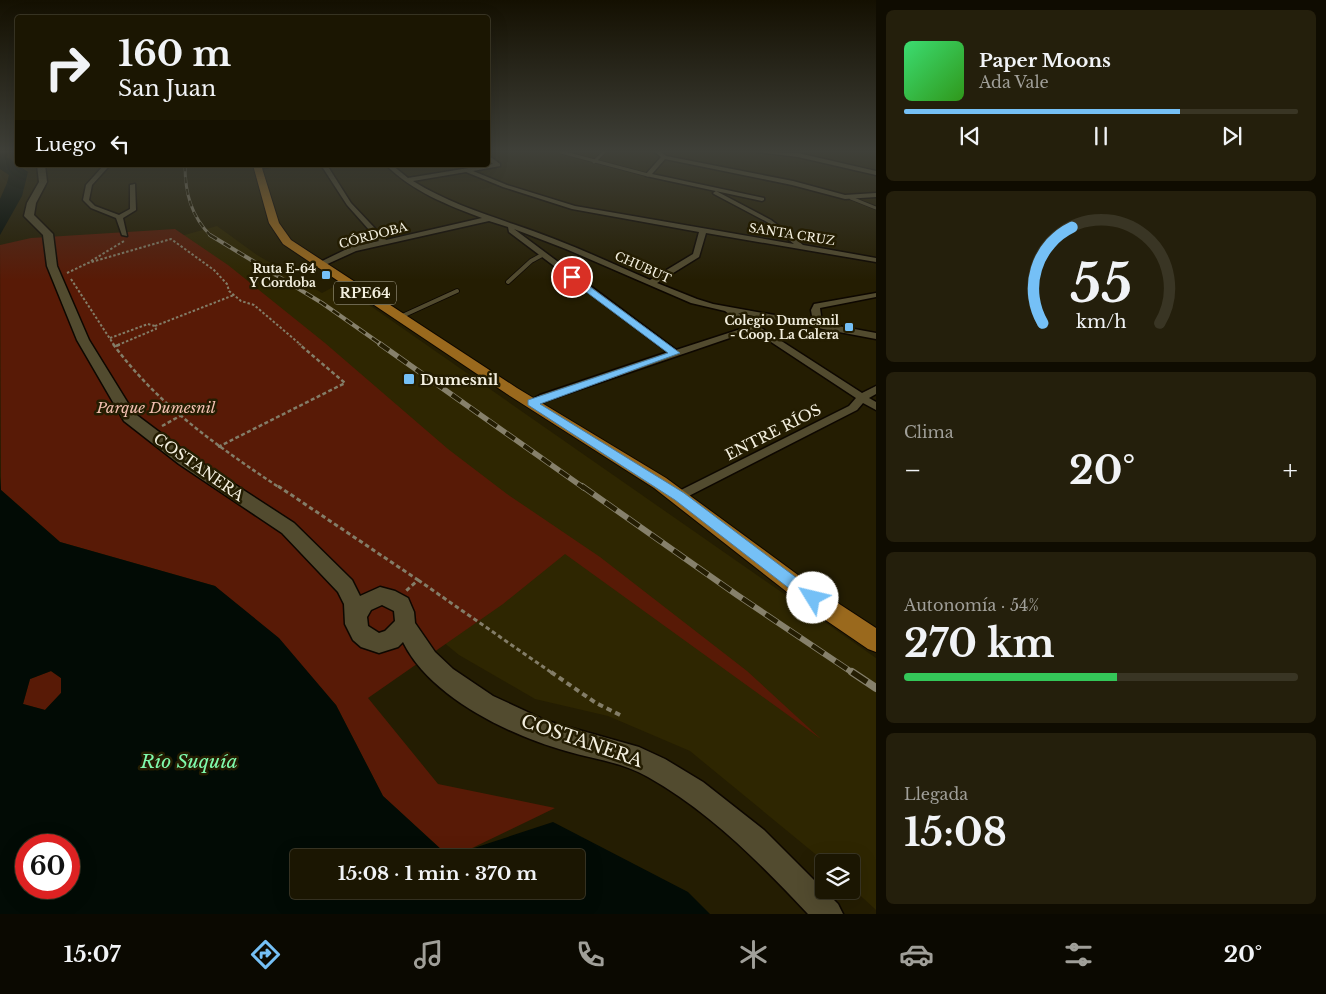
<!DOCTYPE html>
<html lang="es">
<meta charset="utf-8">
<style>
body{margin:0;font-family:"Libre Baskerville",serif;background:#241f0c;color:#f1f3f6;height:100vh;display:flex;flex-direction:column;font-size:19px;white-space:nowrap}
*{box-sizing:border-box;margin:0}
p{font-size:16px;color:#a09f99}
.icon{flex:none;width:28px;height:28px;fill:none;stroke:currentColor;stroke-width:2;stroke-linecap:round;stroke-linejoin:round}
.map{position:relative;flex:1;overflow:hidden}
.side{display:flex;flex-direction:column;gap:10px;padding:10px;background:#0f0c01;width:450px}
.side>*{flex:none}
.top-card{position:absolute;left:15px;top:15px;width:475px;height:152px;border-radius:5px;box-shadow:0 5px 20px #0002,0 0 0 1px #393524;background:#1b1602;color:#f1f3f6;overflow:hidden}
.controls{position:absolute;left:815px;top:854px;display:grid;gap:10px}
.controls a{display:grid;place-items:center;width:45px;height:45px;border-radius:5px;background:#1b1602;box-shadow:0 5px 20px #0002,0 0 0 1px #393524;font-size:25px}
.speed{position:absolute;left:15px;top:834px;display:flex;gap:10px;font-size:25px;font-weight:700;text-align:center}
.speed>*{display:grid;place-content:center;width:65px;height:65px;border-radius:50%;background:#1b1602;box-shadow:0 5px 20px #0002,0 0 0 1px #393524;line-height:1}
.speed .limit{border:8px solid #d22;background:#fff;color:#111}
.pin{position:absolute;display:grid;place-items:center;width:42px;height:42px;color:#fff;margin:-21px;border:2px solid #fff;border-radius:50%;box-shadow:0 1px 5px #0007}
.me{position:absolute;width:55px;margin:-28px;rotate:306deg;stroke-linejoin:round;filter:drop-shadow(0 0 4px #0008)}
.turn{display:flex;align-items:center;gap:18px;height:105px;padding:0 20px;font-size:22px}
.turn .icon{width:65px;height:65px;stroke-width:2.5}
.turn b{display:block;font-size:35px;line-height:42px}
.then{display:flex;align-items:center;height:48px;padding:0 20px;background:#0003;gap:10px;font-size:19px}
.big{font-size:38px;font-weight:800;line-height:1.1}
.side .widget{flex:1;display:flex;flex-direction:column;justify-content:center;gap:8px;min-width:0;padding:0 18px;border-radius:8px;background:#241f0c}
.side .dial{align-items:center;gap:0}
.dial svg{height:130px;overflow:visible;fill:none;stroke:#393524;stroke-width:7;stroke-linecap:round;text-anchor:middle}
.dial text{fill:#f1f3f6;stroke:none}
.song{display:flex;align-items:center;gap:15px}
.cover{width:60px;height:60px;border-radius:8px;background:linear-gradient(135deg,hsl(140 70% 55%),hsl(110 70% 35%))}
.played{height:5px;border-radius:2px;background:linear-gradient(90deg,#75c0f6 70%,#393524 70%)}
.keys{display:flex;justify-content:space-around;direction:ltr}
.heat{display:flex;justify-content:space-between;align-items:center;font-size:28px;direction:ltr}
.charge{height:8px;border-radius:4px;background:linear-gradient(90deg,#34c759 54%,#393524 0)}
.trip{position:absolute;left:290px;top:849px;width:295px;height:50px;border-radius:5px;background:#1b1602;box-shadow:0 5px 20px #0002,0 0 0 1px #393524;font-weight:800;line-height:50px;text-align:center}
.tabs{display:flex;height:80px;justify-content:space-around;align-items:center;background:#0b0901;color:#a09f99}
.tabs .icon{width:35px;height:35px}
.tabs .active{color:#75c0f6}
.tabs b{font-size:22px;color:#f1f3f6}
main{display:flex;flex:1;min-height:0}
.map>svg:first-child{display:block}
</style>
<main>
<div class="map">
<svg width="876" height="914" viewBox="0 0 876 914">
<rect width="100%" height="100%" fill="#241d02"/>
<!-- built -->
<path fill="#2e2601" d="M217,226l40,29 65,38 17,-9 537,374v252l-25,-23v-25h-26l-135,-111 -82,-35 -73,-17 -76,-44 -163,-134 -216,-257z"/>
<!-- green -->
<path fill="#581a06" d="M175,229l53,36 97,78 123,106 59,45 93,63 147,114 74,68 -256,-185 -62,50 -135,94 70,86 117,24 -87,42 -24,2 -61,-56 -47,-91 -121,-119 -155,-44 -59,-52 -1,-245 31,-7z
M51,671l10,7v15l-16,17 -22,-6 7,-25z"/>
<!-- water -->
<path fill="#020b05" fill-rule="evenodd" d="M0,152h9l-2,5 21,15 -6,24 -22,39v-36l7,-16 2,-8 -9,-6z
M0,477l1,13 59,52 155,44 64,52 57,67 47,91 61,56 24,-2 85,-28 135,70 22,22h-710zM51,671l10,7v15l-16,17 -22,-6 7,-25zM26,845h43v43h-43zM299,858h277v32h-277z"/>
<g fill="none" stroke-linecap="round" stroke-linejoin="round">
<defs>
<path id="lane-far1" d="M561,152l87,23
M594,162l10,-10h-2
M851,198l25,10"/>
<path id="lane" d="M508,282l23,-21 11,-6
M400,317l57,-26"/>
<path id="street" d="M655,152h6l5,4 127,25 52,14 31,-2v4l-31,2 -53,-14 -127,-26 -13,15 112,24v2l-2,1 -116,-25v-2l15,-17z
M758,152l40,1 78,18v4l-78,-18z
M488,155l12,9v2l-27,5 34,14 68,21 219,38 -27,-22 -53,-28 -1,-1 3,-2 55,29 32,25 73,13v4l-170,-29 -7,24 -42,26 40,16 16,5 100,18 -2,-12 3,-6 62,-11v4l-56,11 2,15 54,10v6l-138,-26 124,80 14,-7v8l-7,4 7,4v8l-13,-7 -6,7 -178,91 -4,-2 -2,-3 2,-3 174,-87 7,-8 -103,-68 -222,76 -5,-3 14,-8 128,-43 -159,-120 -1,-5 -19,-6 -133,30 -33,15 -7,-2 35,-17 28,-6 -32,-36 -26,-40h6l24,38 35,37 96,-22c-35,-13 -70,-27 -96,-53h6l16,13 85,-14 -5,-5zM466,172l37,15 69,22 127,23 -6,22 -43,26c-45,-20 -91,-41 -137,-56 -34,-12 -68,-23 -100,-43zM514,229l52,20 125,54 34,8 22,16 -71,23z
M104,165h6l-18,20 -3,15 6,6 24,9 11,-6v-24l5,-1 1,26 -13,8 4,18 -5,-1 -6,-17 -25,-10 -8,-8 3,-15z
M279,165l-21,4 -3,-2 6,-2z"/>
<path id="secondary" d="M37,165h8l2,17 -11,21 -2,12 19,19 4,32 32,74 45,73 57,43 103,67 58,57 8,16 20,-9 15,4 13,7 6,14 1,11 20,29 18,17 40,27 54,25 92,26 26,12 38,23 61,48 74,74 5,10h-35c-48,-51 -98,-102 -160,-137 -26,-15 -55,-18 -82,-26 -57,-16 -136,-54 -163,-109l-5,5 -19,6 -18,-6 -8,-7 -8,-16 -1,-20 -6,-12 -56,-59 -103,-69 -55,-43 -47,-81 -30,-74 -4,-31 -19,-19 3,-13 12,-21zM382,605l12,6 1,10 -10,10 -6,2 -11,-7 -1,-9 4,-7z"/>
<path id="primary" d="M253,165h8l18,58 12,17 226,148 149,90 155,114 55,36v24l-8,-3 -63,-43 -151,-118 -147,-94 -224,-150 -14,-21z"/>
</defs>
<!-- lane-far1 casing -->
<use href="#lane-far1" stroke="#0d0700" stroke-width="4.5"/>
<!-- lane casing -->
<use href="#lane" stroke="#0d0700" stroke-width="5.5"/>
<!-- street casing -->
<use href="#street" stroke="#0d0700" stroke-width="3"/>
<!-- secondary casing -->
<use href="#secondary" stroke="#0d0700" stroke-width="3"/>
<!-- primary casing -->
<use href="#primary" stroke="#0d0700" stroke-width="2"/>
<!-- path-far3 -->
<path stroke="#837d68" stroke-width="2" stroke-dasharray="2.5 2" stroke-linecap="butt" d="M91,261l33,-20
M67,273l21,-10 83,-24 43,31 13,14 2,7 12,10 13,4 47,40
M71,279l43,66
M155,326l79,-31
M110,338l38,-14 7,2 1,3 -38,16"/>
<!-- path-far2 -->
<path stroke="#837d68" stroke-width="2.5" stroke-dasharray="4 2.5" stroke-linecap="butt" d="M113,344c45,61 104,102 167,144
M116,346l5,-2
M162,426l18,-10
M218,447l127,-64 -46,-39"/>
<!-- path-far1 -->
<path stroke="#837d68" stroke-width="3" stroke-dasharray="4.5 3" stroke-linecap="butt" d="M278,486l140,94 -12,11
M418,580l134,93"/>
<!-- path -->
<path stroke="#837d68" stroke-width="4" stroke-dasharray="5.5 4" stroke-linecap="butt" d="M551,672l45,31 26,13"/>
<!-- lane-far1 -->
<use href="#lane-far1" stroke="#524b2f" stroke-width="3"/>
<!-- lane -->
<use href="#lane" stroke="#524b2f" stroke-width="4"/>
<!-- street -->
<use href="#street" fill="#524b2f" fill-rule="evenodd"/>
<!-- secondary -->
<use href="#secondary" fill="#524b2f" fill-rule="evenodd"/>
<!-- primary -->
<use href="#primary" fill="#9a691d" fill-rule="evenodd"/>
<defs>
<path id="rail-far4" d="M185,165c0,28 6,51 26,71"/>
<path id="rail-far3" d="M210,235l112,68 60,42"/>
<path id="rail-far2" d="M380,344l204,144"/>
<path id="rail-far1" d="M582,486l155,109 116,78"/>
<path id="rail" d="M852,672l24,16"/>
</defs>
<!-- rail-far4 casing -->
<use href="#rail-far4" stroke="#86806b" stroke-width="3"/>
<!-- rail-far3 casing -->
<use href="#rail-far3" stroke="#86806b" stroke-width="4"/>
<!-- rail-far2 casing -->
<use href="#rail-far2" stroke="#86806b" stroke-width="5.5"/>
<!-- rail-far1 casing -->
<use href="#rail-far1" stroke="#86806b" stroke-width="6"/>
<!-- rail casing -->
<use href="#rail" stroke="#86806b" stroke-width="8"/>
<!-- rail-far4 -->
<use href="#rail-far4" stroke="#241d02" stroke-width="2" stroke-dasharray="6" stroke-linecap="butt"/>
<!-- rail-far3 -->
<use href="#rail-far3" stroke="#241d02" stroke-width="2.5" stroke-dasharray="8" stroke-linecap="butt"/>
<!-- rail-far2 -->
<use href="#rail-far2" stroke="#241d02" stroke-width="4" stroke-dasharray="11" stroke-linecap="butt"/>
<!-- rail-far1 -->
<use href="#rail-far1" stroke="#241d02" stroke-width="4.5" stroke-dasharray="14" stroke-linecap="butt"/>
<!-- rail -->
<use href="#rail" stroke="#241d02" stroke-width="5.5" stroke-dasharray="18" stroke-linecap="butt"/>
</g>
<!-- sky -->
<linearGradient id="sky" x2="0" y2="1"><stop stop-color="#141001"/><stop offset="0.54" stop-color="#3f4039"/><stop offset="1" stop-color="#3f4039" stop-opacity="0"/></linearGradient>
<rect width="876" height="280" fill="url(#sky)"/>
<!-- route -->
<path fill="#75c0f6" stroke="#4c7da0" d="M569,275h5l106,78 -140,51 144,89 134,101 2,4 -2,5 -5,2 -5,-2 -133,-103 -147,-95v-5l140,-47 -99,-74z"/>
<!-- markers -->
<g fill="#75c0f6" stroke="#241d02" stroke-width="2">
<rect x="321" y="270" width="10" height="10" rx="2.5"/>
<rect x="844" y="322" width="10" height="10" rx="2.5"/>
<rect x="403" y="373" width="12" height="12" rx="2.5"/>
</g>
<g text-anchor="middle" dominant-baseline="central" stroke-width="5" stroke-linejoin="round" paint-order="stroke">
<!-- far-street labels -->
<g font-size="12" fill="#f3efdf" stroke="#241d02">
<text transform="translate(792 234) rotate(9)">SANTA CRUZ</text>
<text transform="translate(373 235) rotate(-15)">CÓRDOBA</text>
<text transform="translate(643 267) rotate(24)">CHUBUT</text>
</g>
<!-- far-poi labels -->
<g font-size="12" font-weight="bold" fill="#f3efdf" stroke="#241d02" text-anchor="end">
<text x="316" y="268">Ruta E-64<tspan x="316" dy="14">Y Cordoba</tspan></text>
<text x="839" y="320">Colegio Dumesnil<tspan x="839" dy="14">- Coop. La Calera</tspan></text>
</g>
<!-- shield labels -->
<rect fill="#241d02" stroke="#b5b09d" stroke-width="1" x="334" y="281.5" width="62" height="23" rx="4"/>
<g font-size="14" font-weight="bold" fill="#f3efdf">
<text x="365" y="293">RPE64</text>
</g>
<!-- poi labels -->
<g font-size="15" font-weight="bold" fill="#f3efdf" stroke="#241d02" text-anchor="start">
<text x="420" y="379">Dumesnil</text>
</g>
<!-- park labels -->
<g font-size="15" font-style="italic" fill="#f0beaf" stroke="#241d02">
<text x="156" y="407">Parque Dumesnil</text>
</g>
<!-- street labels -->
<g font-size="15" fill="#f3efdf" stroke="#241d02">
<text transform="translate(773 432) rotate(-27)">ENTRE RÍOS</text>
<text transform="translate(199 467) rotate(35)">COSTANERA</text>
</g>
<!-- near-street labels -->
<g font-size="18" fill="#f3efdf" stroke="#241d02">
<text transform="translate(582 741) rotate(19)">COSTANERA</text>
</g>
<!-- near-water labels -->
<g font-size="19" font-style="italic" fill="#7ffaac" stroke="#241d02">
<text x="189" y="761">Río Suquía</text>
</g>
</g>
</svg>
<div class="controls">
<a><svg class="icon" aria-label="layers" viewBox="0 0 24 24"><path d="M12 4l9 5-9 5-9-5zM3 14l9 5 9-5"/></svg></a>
</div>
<div class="speed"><div class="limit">60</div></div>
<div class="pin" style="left:572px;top:277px;background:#d93025"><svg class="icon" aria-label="arrive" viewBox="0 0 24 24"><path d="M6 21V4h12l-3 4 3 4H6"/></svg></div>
<svg class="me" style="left:813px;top:598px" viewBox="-20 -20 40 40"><circle r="19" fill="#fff"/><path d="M0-13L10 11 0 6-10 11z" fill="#75c0f6"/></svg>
<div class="trip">15:08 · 1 min · 370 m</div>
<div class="top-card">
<div class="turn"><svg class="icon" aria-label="right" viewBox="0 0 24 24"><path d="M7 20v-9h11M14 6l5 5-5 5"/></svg><div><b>160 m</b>San Juan</div></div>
<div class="then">Luego<svg class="icon" aria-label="left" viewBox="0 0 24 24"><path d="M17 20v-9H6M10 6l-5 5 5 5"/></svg></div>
</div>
</div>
<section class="side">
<div class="widget">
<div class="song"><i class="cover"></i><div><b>Paper Moons</b><p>Ada Vale</p></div></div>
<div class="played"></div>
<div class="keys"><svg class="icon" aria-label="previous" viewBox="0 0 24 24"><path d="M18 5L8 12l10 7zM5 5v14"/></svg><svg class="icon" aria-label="pause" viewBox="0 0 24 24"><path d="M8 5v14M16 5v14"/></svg><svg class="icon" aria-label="next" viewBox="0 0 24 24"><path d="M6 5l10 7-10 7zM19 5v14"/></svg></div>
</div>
<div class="widget dial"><svg viewBox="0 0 100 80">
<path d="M14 69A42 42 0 1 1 86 69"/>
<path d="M14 69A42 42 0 0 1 32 10" stroke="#75c0f6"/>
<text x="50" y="56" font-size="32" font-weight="700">55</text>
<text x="50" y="72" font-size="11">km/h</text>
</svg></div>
<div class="widget"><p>Clima</p>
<div class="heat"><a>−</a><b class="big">20°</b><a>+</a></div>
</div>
<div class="widget"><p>Autonomía · 54%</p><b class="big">270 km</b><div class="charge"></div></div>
<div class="widget"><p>Llegada</p><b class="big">15:08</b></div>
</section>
</main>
<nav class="tabs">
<b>15:07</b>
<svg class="icon active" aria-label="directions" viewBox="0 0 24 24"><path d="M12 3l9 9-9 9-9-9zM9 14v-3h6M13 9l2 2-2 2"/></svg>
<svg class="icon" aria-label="music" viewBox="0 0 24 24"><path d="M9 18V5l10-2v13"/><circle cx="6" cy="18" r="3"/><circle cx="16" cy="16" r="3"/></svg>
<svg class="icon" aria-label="phone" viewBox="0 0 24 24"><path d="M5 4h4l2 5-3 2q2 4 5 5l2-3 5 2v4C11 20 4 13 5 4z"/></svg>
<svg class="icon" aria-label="climate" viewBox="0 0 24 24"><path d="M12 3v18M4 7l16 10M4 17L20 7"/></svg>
<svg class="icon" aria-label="car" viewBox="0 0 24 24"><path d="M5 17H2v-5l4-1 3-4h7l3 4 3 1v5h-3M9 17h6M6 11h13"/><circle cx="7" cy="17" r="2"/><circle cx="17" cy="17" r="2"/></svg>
<svg class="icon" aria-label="filters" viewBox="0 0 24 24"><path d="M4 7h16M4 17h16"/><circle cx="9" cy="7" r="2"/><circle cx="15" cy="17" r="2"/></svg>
<b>20°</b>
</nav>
